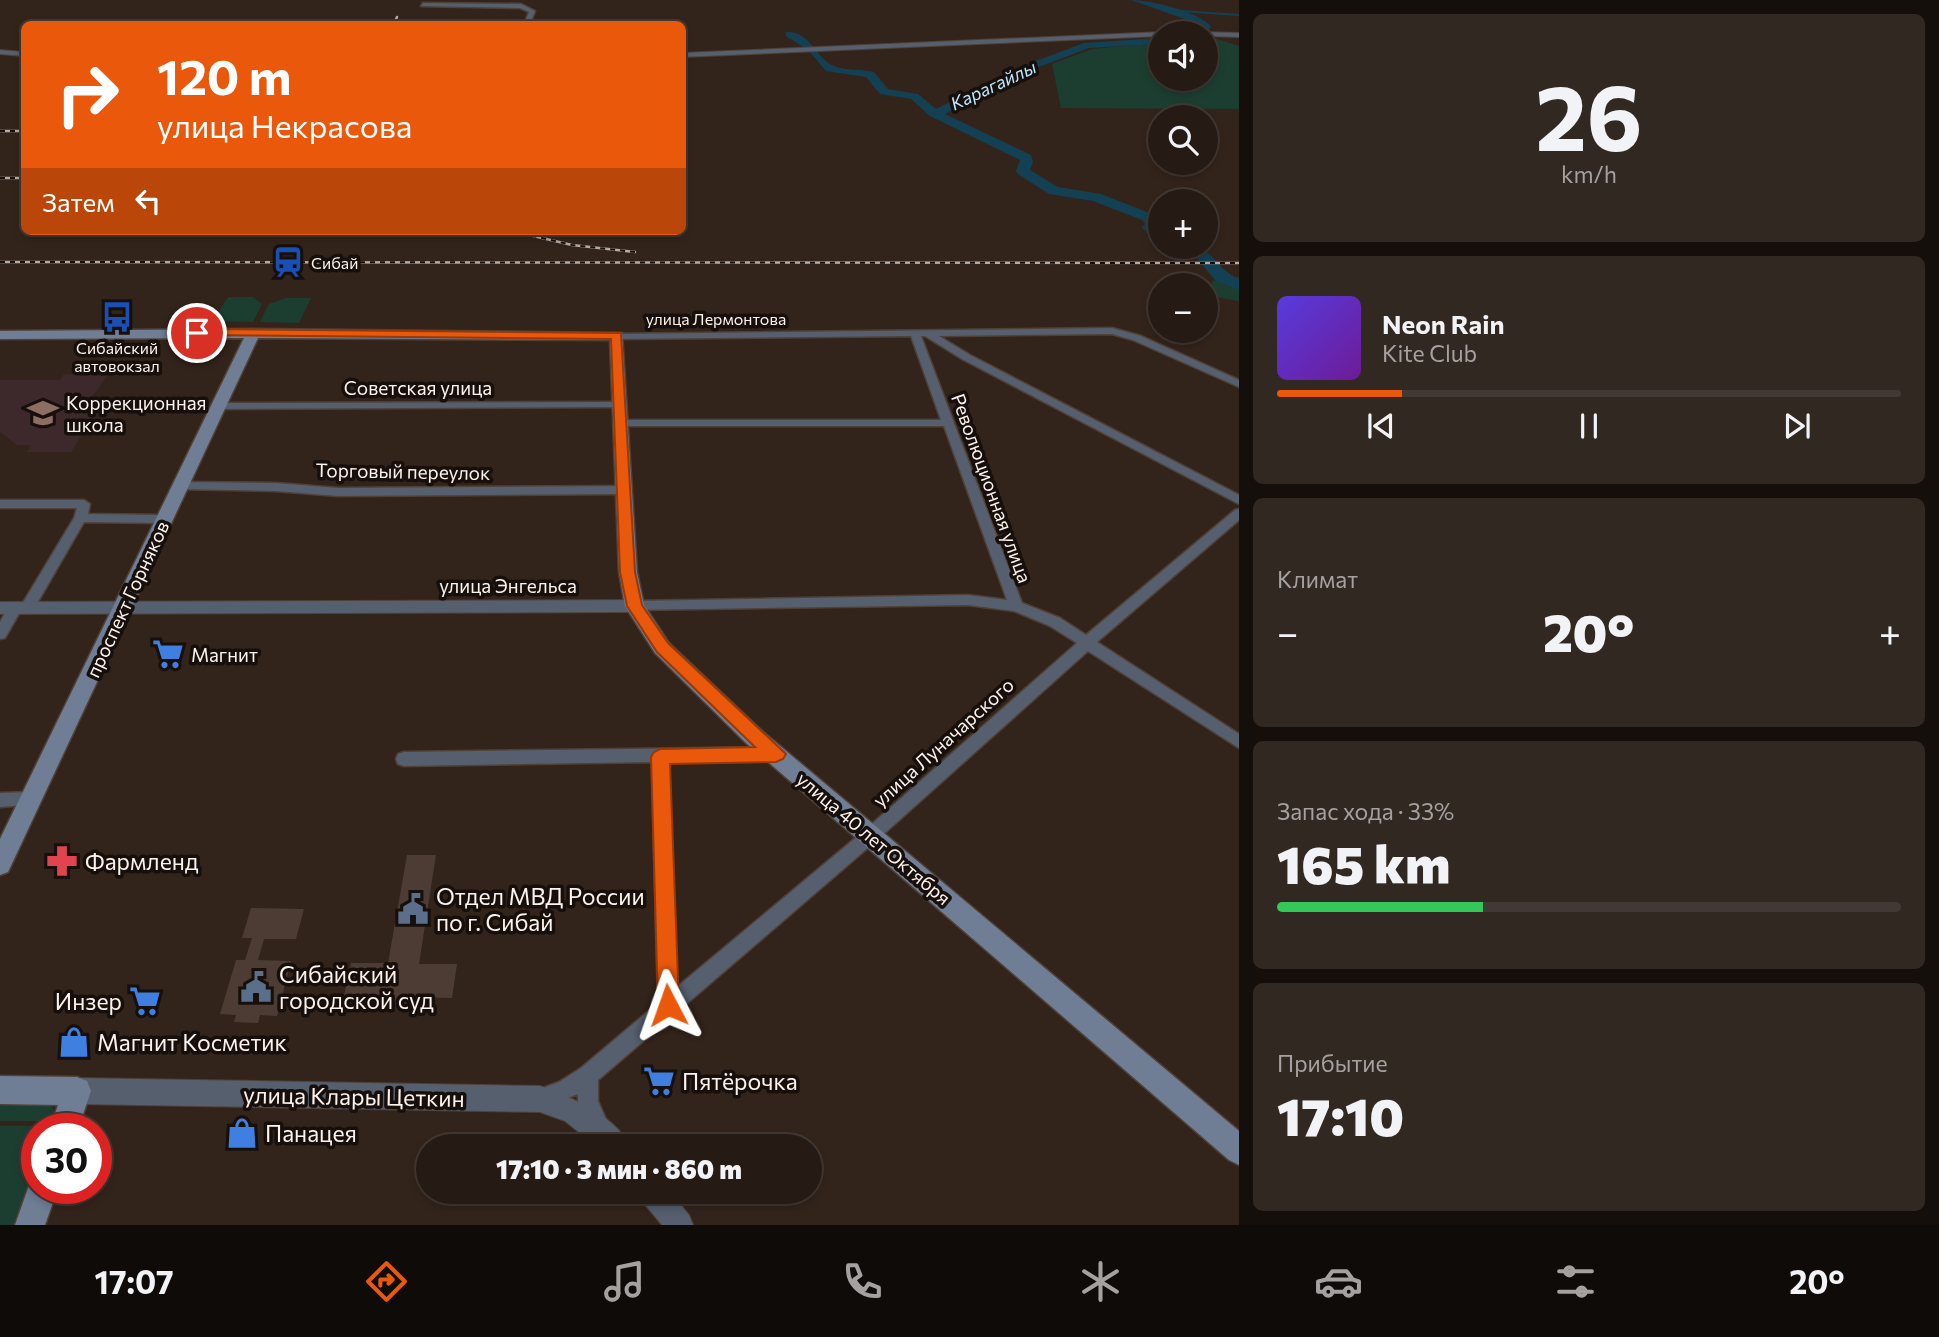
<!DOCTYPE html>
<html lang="ru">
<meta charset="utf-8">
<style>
body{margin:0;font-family:Commissioner,sans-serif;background:#322822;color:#f1f3f6;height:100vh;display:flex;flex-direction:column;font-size:26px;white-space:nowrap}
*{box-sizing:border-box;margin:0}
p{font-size:23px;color:#a4a1a0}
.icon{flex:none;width:38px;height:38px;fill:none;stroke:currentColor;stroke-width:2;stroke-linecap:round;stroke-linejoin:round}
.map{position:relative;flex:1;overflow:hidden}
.sheet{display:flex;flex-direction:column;gap:14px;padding:14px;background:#150f0b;width:700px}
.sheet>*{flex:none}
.guide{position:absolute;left:21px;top:21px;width:665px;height:214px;border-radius:10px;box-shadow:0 4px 10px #0003,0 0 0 2px #423934;background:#ea580c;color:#fff;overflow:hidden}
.fabs{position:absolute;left:1148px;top:21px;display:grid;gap:14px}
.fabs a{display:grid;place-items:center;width:70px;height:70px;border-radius:50%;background:#261b14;box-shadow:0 4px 10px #0003,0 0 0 2px #423934;font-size:35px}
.speed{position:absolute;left:21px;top:1113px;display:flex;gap:14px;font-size:35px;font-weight:700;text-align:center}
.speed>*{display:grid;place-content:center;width:91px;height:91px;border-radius:50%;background:#261b14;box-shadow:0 4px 10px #0003,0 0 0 2px #423934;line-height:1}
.speed .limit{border:10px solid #d22;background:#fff;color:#111}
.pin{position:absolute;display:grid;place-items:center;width:60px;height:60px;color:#fff;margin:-30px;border:4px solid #fff;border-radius:50%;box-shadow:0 2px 7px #0007}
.me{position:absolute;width:77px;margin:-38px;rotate:356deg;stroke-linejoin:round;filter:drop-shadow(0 0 5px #0008)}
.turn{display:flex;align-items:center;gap:24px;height:147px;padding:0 21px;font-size:32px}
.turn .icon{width:91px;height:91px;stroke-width:2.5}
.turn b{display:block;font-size:49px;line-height:60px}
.then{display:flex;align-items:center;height:66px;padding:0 21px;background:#0003;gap:14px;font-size:26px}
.big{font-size:52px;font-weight:800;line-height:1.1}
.sheet .card{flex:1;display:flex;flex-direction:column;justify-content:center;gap:10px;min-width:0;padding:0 24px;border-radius:10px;background:#322822}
.sheet .dial{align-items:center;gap:0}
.dial b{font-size:91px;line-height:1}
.song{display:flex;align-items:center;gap:21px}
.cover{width:84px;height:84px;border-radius:10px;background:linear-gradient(135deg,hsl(250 70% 55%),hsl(280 70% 35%))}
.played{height:7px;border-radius:4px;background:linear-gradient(90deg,#ea580c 20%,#423934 20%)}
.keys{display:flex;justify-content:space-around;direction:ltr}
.heat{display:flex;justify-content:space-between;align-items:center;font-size:38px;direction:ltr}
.charge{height:10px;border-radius:5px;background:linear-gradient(90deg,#34c759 33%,#423934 0)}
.trip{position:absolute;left:416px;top:1134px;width:406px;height:70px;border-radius:35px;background:#261b14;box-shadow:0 4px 10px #0003,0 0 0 2px #423934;font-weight:800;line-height:70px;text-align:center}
.tab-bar{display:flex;height:112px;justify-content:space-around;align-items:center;background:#0f0b08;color:#a4a1a0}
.tab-bar .icon{width:49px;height:49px}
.tab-bar .on{color:#ea580c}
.tab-bar b{font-size:32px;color:#f1f3f6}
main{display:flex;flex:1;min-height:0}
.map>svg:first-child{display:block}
</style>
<main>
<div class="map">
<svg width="1239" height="1225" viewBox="0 0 1239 1225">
<rect width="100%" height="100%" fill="#33241b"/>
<!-- education -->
<path fill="#3d292c" d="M64,374l43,2 -26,36 14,1 -24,39h-44l4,-7h-14l-17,-13v-52h60z"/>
<!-- green -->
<path fill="#1c3e30" d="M1206,39h11l22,7v63l-178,-1 -9,-44 40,-15 68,-6v36h46z
M1239,277v24l-29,-5 2,-15z
M228,297h25l9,7 -9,18 -40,-1z
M286,298h25l-12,25 -39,-1 9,-18z
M0,1102l48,1 7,9 -4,9h-51z
M0,1126h49l-1,3h-11v32l-23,64h-14z"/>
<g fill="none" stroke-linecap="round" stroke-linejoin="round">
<!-- stream -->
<path stroke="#134053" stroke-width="2" d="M1167,10l72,5"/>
<!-- river -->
<path fill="#134053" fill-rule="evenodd" d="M1131,0c20,0 67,12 80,26 -3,9 -11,7 -19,7l9,-6 -5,-4z
M786,32c24,-2 30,27 48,34 12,5 28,3 40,6l14,17 30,5 18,15 84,-42 64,-24 76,-5v6l-71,4 -61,23 -83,43 86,41 2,7 -3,8 28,17 43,7 51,20 8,8 -3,5 3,3v11l-5,-1 -13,-12 3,-5 -3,-3 -49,-19 -44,-7 -31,-20 -2,-3 4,-11 -90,-44 -19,-17 -31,-5 -14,-17 -40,-6 -18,-21 -22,-14z
M1182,247c5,0 12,-2 17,0 11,3 22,25 40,32v11l-24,-10 -19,-23z"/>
</g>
<!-- building -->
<path fill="#4c3c33" d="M407,855h29l-17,109h38l-5,34 -43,-1 -1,8h-20l1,-8 -45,-1 7,-33h37z
M251,908l53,1 -8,30h-32l-6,21 33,1 -14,55 -17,-1 -2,8 -24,-1 2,-7 -16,-1 16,-54h9l7,-22h-10z"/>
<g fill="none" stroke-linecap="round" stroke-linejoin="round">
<defs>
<path id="minor" d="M423,3l98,1 14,7 -5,13h-6l5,-12 -9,-4 -99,-2z
M1112,328l29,8 98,44v7l-106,-47 -21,-6 -173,2 31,19 269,140v9l-277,-145 -37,-23h-4l101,267 38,15 26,17 149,-125 4,-1v11l-142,122 142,92v14l-151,-97 -211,189 -279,240v21l10,23 -3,7 -7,3 -7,-3 -13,-30v-7l-36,14 -7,-3 -3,-7 3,-7 24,-9 22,-14 77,-65 -6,-241 -248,4 -6,-2 -2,-5 2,-5 6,-2 373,-5 6,2 2,5 -2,5 -6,2 -109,1 9,225 188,-157 212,-187 -27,-17 -36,-15 -46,-6 -338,5 -2,-4 2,-4 5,-1 333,-6 39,5 -63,-174h-324l-6,-3 6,-3h321l-30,-84 -294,3 -5,-3 1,-2z
M619,402l4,1v4l-405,2 -6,-3 6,-3z
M180,482l96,1 62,5 287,-2 6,4 -6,4 -287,2 -62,-5 -100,-2 -2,-3z
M0,500h84l6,4 -2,10 76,1 6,4 -6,4 -80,-1 -52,90 -5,1 -6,-3 -16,28 -5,1v-17l10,-18 5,-1 6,3 53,-88 3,-10h-77z
M31,792l6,2 2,5 -2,5 -37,3v-14z"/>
<path id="tertiary" d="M1190,31h6l1,2h-11z
M1163,32l-3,4 -478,21v-4z
M1203,32l36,1v4l-33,-1z
M0,50l24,2v4l-24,-2z
M635,600l6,2 3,4 -3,4 -6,2 -635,2v-12z
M77,1078l463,8c28,10 77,30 89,60h-33l-31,-25 -25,-9 -463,-8 -9,-4 -4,-9 4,-9z
M640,1192h30l19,23 4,10h-31l-19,-23z"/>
<path id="secondary" d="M253,329l369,4 15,239 7,33 25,38 92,87 478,401v34l-10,-5 -484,-418 -90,-89 -30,-47 -6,-34 -9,-232 -352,-2 -250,534 -8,3v-36l244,-501 -244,1v-8z
M0,1076l77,1 10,4 4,10 -13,38h-28l8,-24 -58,-1z
M37,1176v12h21l-13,37h-30l17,-48z"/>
</defs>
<!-- minor casing -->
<use href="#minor" stroke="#4f4138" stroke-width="3"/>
<!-- tertiary casing -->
<use href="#tertiary" stroke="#4f4138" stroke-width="2"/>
<!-- secondary casing -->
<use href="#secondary" stroke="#4f4138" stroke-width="3"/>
<!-- minor -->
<use href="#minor" fill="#555f6e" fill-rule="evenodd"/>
<!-- tertiary -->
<use href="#tertiary" fill="#555f6e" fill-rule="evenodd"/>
<!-- secondary -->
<use href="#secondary" fill="#6f7e95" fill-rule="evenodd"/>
<defs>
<path id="rail" d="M394,24l3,-7
M0,131h24
M0,178h24
M512,231l60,14 63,7
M0,262l1239,1"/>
</defs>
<!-- rail casing -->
<use href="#rail" stroke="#b7aba4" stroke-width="2.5"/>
<!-- rail -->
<use href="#rail" stroke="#160f0b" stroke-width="2" stroke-dasharray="5" stroke-linecap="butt"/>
</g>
<!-- route -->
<path fill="#ea580c" stroke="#983908" stroke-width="2" d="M197,329l424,4 14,239 7,33 26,38 118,111 -3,5 -7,3 -106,2 9,241 -3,7 -8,4 -7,-4 -3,-7 -7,-248 3,-5 6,-3 95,-2 -98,-95 -30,-46 -7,-34 -9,-233 -418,-4v-5z"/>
<!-- icons -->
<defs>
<symbol id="station-bare" viewBox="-9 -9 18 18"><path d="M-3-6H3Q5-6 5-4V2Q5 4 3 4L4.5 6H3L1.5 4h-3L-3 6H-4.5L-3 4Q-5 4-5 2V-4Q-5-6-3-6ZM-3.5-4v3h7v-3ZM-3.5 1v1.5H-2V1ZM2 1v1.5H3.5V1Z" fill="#1a4fb4" stroke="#160f0b" stroke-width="2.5" paint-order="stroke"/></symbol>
<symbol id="bus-bare" viewBox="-9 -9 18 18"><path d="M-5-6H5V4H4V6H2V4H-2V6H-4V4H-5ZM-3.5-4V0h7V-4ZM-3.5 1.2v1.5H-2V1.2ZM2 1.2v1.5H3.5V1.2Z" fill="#1a4fb4" stroke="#160f0b" stroke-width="2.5" paint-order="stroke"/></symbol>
<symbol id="school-bare" viewBox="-9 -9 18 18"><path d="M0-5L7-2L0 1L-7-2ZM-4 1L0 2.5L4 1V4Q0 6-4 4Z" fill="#8d6e63" stroke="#160f0b" stroke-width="2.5" paint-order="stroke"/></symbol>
<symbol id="supermarket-bare" viewBox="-9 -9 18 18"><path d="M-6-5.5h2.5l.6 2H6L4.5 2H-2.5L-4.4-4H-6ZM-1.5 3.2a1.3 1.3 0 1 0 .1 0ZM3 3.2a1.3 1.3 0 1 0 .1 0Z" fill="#3f7fe0" stroke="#160f0b" stroke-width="2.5" paint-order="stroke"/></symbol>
<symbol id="pharmacy-bare" viewBox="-9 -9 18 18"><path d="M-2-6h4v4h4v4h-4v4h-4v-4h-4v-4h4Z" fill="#e0444e" stroke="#160f0b" stroke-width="2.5" paint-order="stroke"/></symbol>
<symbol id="civic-bare" viewBox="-9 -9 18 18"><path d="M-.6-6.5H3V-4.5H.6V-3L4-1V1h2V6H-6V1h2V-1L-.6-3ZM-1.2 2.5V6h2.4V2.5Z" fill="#5c6f8a" stroke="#160f0b" stroke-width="2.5" paint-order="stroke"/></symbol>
<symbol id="shop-bare" viewBox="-9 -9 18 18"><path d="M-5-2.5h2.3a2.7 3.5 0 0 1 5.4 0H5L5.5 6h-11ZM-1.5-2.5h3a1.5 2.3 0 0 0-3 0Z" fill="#3f7fe0" stroke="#160f0b" stroke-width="2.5" paint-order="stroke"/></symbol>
</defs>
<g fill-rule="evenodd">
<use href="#station-bare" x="266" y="240" width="44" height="44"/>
<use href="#bus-bare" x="95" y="295" width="44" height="44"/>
<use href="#school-bare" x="21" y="391" width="44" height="44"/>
<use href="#supermarket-bare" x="146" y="632" width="44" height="44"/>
<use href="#pharmacy-bare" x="40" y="839" width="44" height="44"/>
<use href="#civic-bare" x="391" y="887" width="44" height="44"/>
<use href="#civic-bare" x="234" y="965" width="44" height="44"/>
<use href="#supermarket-bare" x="123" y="979" width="44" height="44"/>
<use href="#shop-bare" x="52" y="1020" width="44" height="44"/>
<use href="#supermarket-bare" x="637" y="1059" width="44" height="44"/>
<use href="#shop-bare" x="220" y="1111" width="44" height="44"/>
</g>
<g text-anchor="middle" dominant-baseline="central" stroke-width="7" stroke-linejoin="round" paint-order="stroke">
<!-- far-poi labels -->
<g font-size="16" fill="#fdf2ec" stroke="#160f0b" text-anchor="start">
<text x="311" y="262">Сибай</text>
<text x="117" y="347" text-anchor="middle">Сибайский<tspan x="117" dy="18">автовокзал</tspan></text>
</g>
<!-- far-street labels -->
<g font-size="16" fill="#fdf2ec" stroke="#160f0b">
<text x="716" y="318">улица Лермонтова</text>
</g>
<!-- far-water labels -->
<g font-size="18" font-style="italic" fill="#bee8fe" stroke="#160f0b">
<text transform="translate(993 85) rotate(-25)">Карагайлы</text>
</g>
<!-- street labels -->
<g font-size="19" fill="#fdf2ec" stroke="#160f0b">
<text x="418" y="387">Советская улица</text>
<text transform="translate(403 471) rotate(1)">Торговый переулок</text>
<text transform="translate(992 488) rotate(70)">Революционная улица</text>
<text x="508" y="585">улица Энгельса</text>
<text transform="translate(127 599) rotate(-65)">проспект Горняков</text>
<text transform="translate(943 742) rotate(-42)">улица Луначарского</text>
<text transform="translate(874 838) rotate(40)">улица 40 лет Октября</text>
</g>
<!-- poi labels -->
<g font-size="19" fill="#fdf2ec" stroke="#160f0b" text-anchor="start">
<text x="66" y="402">Коррекционная<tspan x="66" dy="22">школа</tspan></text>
<text x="191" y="654">Магнит</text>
</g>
<!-- near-poi labels -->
<g font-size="23" fill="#fdf2ec" stroke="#160f0b" text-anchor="start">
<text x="85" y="861">Фармленд</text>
<text x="436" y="896">Отдел МВД России<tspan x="436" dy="26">по г. Сибай</tspan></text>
<text x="279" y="974">Сибайский<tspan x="279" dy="26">городской суд</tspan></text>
<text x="122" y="1001" text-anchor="end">Инзер</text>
<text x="97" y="1042">Магнит Косметик</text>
<text x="682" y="1081">Пятёрочка</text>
<text x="265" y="1133">Панацея</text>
</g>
<!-- near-street labels -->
<g font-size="23" fill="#fdf2ec" stroke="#160f0b">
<text transform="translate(354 1096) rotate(1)">улица Клары Цеткин</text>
</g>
</g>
</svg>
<div class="fabs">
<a><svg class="icon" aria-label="sound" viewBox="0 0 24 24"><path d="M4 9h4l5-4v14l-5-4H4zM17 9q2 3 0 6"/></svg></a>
<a><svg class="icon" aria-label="search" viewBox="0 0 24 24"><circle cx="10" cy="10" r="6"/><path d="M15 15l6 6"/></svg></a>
<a>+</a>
<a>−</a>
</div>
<div class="speed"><div class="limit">30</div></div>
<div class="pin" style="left:197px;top:333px;background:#d93025"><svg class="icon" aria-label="arrive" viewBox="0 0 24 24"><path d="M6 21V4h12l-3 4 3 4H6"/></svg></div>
<svg class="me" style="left:668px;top:1005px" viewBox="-20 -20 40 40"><path d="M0-17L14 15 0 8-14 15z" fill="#ea580c" stroke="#fff" stroke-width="4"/></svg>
<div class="trip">17:10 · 3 мин · 860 m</div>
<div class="guide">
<div class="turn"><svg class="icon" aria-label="right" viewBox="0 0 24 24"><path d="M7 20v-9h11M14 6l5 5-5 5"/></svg><div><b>120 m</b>улица Некрасова</div></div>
<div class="then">Затем<svg class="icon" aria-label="left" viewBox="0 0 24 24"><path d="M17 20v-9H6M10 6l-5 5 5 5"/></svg></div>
</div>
</div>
<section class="sheet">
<div class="card dial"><b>26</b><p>km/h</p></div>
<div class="card">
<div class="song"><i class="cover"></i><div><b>Neon Rain</b><p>Kite Club</p></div></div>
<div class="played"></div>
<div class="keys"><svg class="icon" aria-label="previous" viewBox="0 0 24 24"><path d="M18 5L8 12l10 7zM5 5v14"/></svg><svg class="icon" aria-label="pause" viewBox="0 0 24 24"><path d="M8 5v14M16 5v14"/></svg><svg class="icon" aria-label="next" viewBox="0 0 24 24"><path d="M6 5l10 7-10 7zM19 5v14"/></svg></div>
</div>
<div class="card"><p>Климат</p>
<div class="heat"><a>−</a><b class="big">20°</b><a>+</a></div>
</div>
<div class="card"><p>Запас хода · 33%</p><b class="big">165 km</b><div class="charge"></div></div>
<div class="card"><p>Прибытие</p><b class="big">17:10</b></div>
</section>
</main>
<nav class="tab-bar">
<b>17:07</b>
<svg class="icon on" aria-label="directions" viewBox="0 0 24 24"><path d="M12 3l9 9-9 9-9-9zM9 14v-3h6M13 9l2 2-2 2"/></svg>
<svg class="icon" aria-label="music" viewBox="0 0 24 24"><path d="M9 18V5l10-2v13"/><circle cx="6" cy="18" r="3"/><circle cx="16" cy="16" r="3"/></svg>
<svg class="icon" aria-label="phone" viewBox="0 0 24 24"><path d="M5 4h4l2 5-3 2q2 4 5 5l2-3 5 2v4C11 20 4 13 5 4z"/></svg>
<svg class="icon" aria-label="climate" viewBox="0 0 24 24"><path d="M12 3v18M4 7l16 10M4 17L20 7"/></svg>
<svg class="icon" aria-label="car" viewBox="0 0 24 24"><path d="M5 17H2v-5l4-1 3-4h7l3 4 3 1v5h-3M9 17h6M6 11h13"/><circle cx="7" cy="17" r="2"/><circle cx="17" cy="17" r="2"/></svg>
<svg class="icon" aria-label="filters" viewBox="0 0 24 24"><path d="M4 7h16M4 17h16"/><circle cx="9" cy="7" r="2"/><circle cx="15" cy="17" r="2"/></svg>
<b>20°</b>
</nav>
